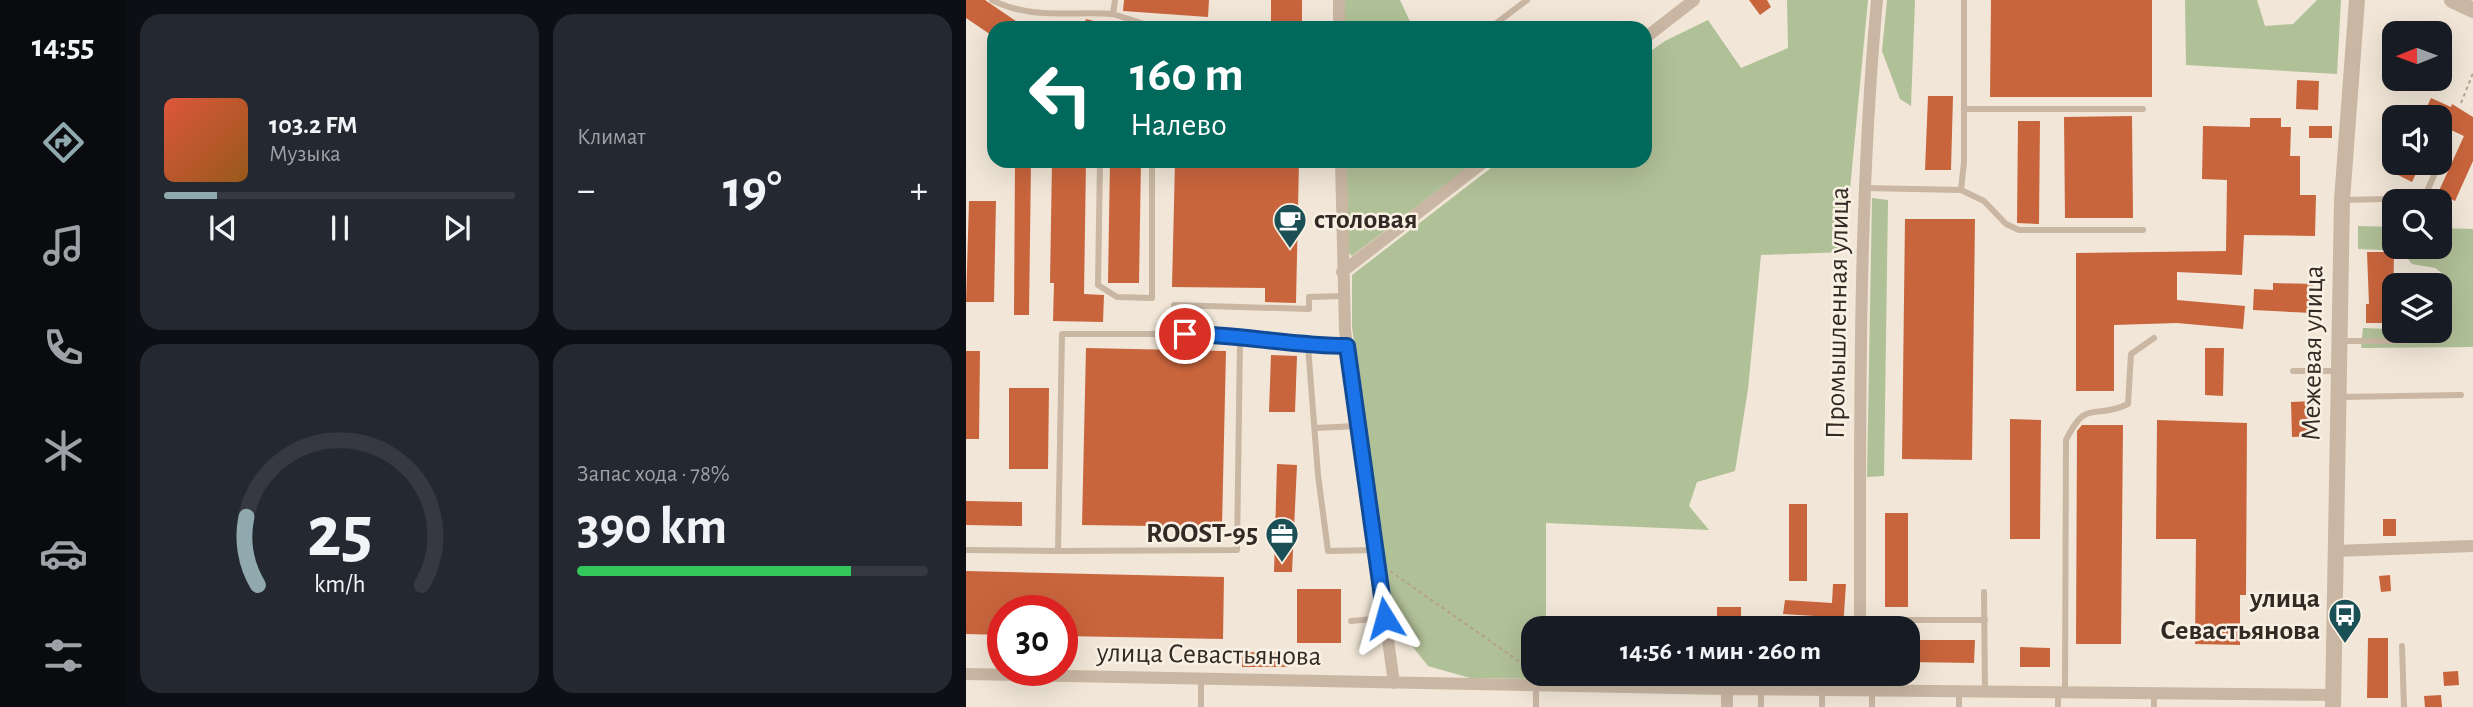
<!DOCTYPE html>
<html lang="ru">
<meta charset="utf-8">
<style>
body{margin:0;font-family:"Alegreya Sans",sans-serif;background:#242831;color:#f1f3f6;height:100vh;display:flex;flex-direction:column;font-size:26px;white-space:nowrap}
*{box-sizing:border-box;margin:0}
p{font-size:23px;color:#9ea1a6}
.icon{flex:none;width:38px;height:38px;fill:none;stroke:currentColor;stroke-width:2;stroke-linecap:round;stroke-linejoin:round}
.map{position:relative;flex:1;overflow:hidden}
.details{display:flex;flex-direction:column;gap:14px;padding:14px;background:#0d0f14;width:840px}
.details>*{flex:none}
.banner{position:absolute;left:21px;top:21px;width:665px;height:147px;border-radius:21px;box-shadow:0 7px 28px #0002;background:#00695c;color:#fff;overflow:hidden}
.needle{width:46px;rotate:269deg}
.fabs{position:absolute;left:1416px;top:21px;display:grid;gap:14px}
.fabs a{display:grid;place-items:center;width:70px;height:70px;border-radius:14px;background:#171b24;box-shadow:0 7px 28px #0002;font-size:35px}
.speed{position:absolute;left:21px;top:595px;display:flex;gap:14px;font-size:35px;font-weight:700;text-align:center}
.speed>*{display:grid;place-content:center;width:91px;height:91px;border-radius:50%;background:#171b24;box-shadow:0 7px 28px #0002;line-height:1}
.speed .limit{border:10px solid #d22;background:#fff;color:#111}
.pin{position:absolute;display:grid;place-items:center;width:60px;height:60px;color:#fff;margin:-30px;border:4px solid #fff;border-radius:50%;box-shadow:0 2px 7px #0007}
.me{position:absolute;width:77px;margin:-38px;rotate:352deg;stroke-linejoin:round;filter:drop-shadow(0 0 5px #0008)}
.turn{display:flex;align-items:center;gap:24px;height:147px;padding:0 28px;font-size:32px}
.turn .icon{width:91px;height:91px;stroke-width:2.5}
.turn b{display:block;font-size:49px;line-height:60px}
.big{font-size:52px;font-weight:700;line-height:1.1}
.details .widget{flex:1;display:flex;flex-direction:column;justify-content:center;gap:10px;min-width:0;padding:0 24px;border-radius:21px;background:#242831}
.details .dial{align-items:center;gap:0}
.dial svg{height:182px;overflow:visible;fill:none;stroke:#363941;stroke-width:7;stroke-linecap:round;text-anchor:middle}
.dial text{fill:#f1f3f6;stroke:none}
.song{display:flex;align-items:center;gap:21px}
.cover{width:84px;height:84px;border-radius:10px;background:linear-gradient(135deg,hsl(10 70% 55%),hsl(30 70% 35%))}
.played{height:7px;border-radius:4px;background:linear-gradient(90deg,#90a9ae 15%,#363941 15%)}
.keys{display:flex;justify-content:space-around;direction:ltr}
.heat{display:flex;justify-content:space-between;align-items:center;font-size:38px;direction:ltr}
.charge{height:10px;border-radius:5px;background:linear-gradient(90deg,#34c759 78%,#363941 0)}
.details .tiles{flex:1;display:grid;gap:14px;grid-template-columns:repeat(2,1fr)}
.trip{position:absolute;left:555px;top:616px;width:399px;height:70px;border-radius:21px;background:#171b24;box-shadow:0 7px 28px #0002;font-weight:700;line-height:70px;text-align:center}
main{display:flex;flex:1;min-height:0}
.menu{display:flex;flex-direction:column;width:126px;justify-content:space-around;align-items:center;background:#090b0e;color:#9ea1a6}
.menu .icon{width:49px;height:49px}
.menu .active{color:#90a9ae}
.menu b{font-size:32px;color:#f1f3f6}
.map>svg:first-child{display:block}
</style>
<main>
<nav class="menu">
<b>14:55</b>
<svg class="icon active" aria-label="directions" viewBox="0 0 24 24"><path d="M12 3l9 9-9 9-9-9zM9 14v-3h6M13 9l2 2-2 2"/></svg>
<svg class="icon" aria-label="music" viewBox="0 0 24 24"><path d="M9 18V5l10-2v13"/><circle cx="6" cy="18" r="3"/><circle cx="16" cy="16" r="3"/></svg>
<svg class="icon" aria-label="phone" viewBox="0 0 24 24"><path d="M5 4h4l2 5-3 2q2 4 5 5l2-3 5 2v4C11 20 4 13 5 4z"/></svg>
<svg class="icon" aria-label="climate" viewBox="0 0 24 24"><path d="M12 3v18M4 7l16 10M4 17L20 7"/></svg>
<svg class="icon" aria-label="car" viewBox="0 0 24 24"><path d="M5 17H2v-5l4-1 3-4h7l3 4 3 1v5h-3M9 17h6M6 11h13"/><circle cx="7" cy="17" r="2"/><circle cx="17" cy="17" r="2"/></svg>
<svg class="icon" aria-label="filters" viewBox="0 0 24 24"><path d="M4 7h16M4 17h16"/><circle cx="9" cy="7" r="2"/><circle cx="15" cy="17" r="2"/></svg>
</nav>
<section class="details">
<div class="tiles">
<div class="widget">
<div class="song"><i class="cover"></i><div><b>103.2 FM</b><p>Музыка</p></div></div>
<div class="played"></div>
<div class="keys"><svg class="icon" aria-label="previous" viewBox="0 0 24 24"><path d="M18 5L8 12l10 7zM5 5v14"/></svg><svg class="icon" aria-label="pause" viewBox="0 0 24 24"><path d="M8 5v14M16 5v14"/></svg><svg class="icon" aria-label="next" viewBox="0 0 24 24"><path d="M6 5l10 7-10 7zM19 5v14"/></svg></div>
</div>
<div class="widget"><p>Климат</p>
<div class="heat"><a>−</a><b class="big">19°</b><a>+</a></div>
</div>
<div class="widget dial"><svg viewBox="0 0 100 80">
<path d="M14 69A42 42 0 1 1 86 69"/>
<path d="M14 69A42 42 0 0 1 9 39" stroke="#90a9ae"/>
<text x="50" y="56" font-size="32" font-weight="700">25</text>
<text x="50" y="72" font-size="11">km/h</text>
</svg></div>
<div class="widget"><p>Запас хода · 78%</p><b class="big">390 km</b><div class="charge"></div></div>
</div>
</section>
<div class="map">
<svg width="1507" height="707" viewBox="0 0 1507 707">
<rect width="100%" height="100%" fill="#f1e6d7"/>
<!-- green -->
<path fill="#b0c097" d="M378,0h56l13,28h-68z
M821,0h81l-24,252 -83,3 -13,134 -13,82 -38,11 -8,24 20,24 -163,-7v105h-13v46h13v5l-76,-1 -42,-12 -34,-43 -42,-296v-52l148,-114h145v-106l20,-14 43,-21 33,48 47,-20z
M921,0h28l-4,106 -11,-7 -18,-48z
M1219,0h72l8,26 28,-2 24,-24h24l-4,74 -151,-9z
M380,161h130l-124,95 -4,-4z
M906,198l16,2 -4,276 -17,1z
M1392,226l36,1v20h46v-19l33,1v118l-112,1 2,-20 77,3v-30h6l1,-24 -12,-9 -23,-4 -10,-13 -44,-2z"/>
<!-- building -->
<path fill="#c9653d" d="M0,0h19l41,28h-32v9l-28,-19z
M158,0h85l-1,17 -85,-6z
M305,0h31v28h-31z
M783,0h18l4,7 -11,8z
M1025,0h161v97h-162z
M120,19l24,6v3h-27z
M1331,80l22,1 -1,29 -22,-1z
M962,96h25l-2,74h-26z
M1465,98l20,9 1,-3 21,13v44l-18,40 -17,-8 26,-57 -24,-11v-8h-18z
M1166,116l1,102h-68l-1,-101z
M1284,118h31v9h10l-1,29h10v39h16l-1,41 -71,-1 -2,40 -65,-3v28l68,6 -2,23 -66,-6 -63,2v66h-38v-138l150,-2 1,-71 -25,-1 1,-53 47,1z
M1052,121h22l-1,103 -22,-1z
M1343,126h23v12h-23z
M49,161h16l-2,154h-15z
M86,161h34l-2,133 20,1 -1,27 -50,-1 1,-38h-4z
M144,161h31l-2,122h-31z
M209,161h124l-3,142 -31,-1v-14l-93,-1z
M1435,163h20l-9,19 -16,-8z
M3,201h27l-2,101h-28z
M939,219h70l-3,241 -70,-1z
M1401,252h27l-1,71h-27v-19h3z
M1307,283l40,1 -1,29 -59,-3 1,-21 19,1z
M120,348l140,3 -4,176 -140,-2z
M1239,348h19l-1,48 -18,-1z
M0,351h14l-1,88h-13z
M305,355l26,1 -2,56h-26z
M43,388h40l-1,81h-39z
M1347,401v35l-21,1 -1,-35z
M1044,419l31,1 -1,119h-30z
M1191,420l90,3 -1,172h-6v50l-45,-1 1,-105h-40z
M1116,425h41l-2,219h-45l1,-213z
M311,464l20,1 -5,107h-18z
M0,501l56,1v24l-56,-1z
M823,504h18v77h-18z
M919,513h23v94h-23z
M1417,519h13v17h-13z
M0,571l258,6 -1,62 -161,-3v-25h-59v24l-37,-1z
M1424,575l1,16 -10,1 -2,-16z
M867,584h13l-3,44h-12v-11l-48,-3 2,-14 47,3z
M331,589h44v54h-44z
M751,607h24v21h-24z
M1402,638h20v60h-21z
M942,640h67l-1,23 -66,-1z
M1054,647l30,1v19h-30z
M277,652l45,1v14h-46z
M1492,671l1,14 -15,1 -1,-14z
M1475,695l1,12h-17l-1,-11z"/>
<g fill="none" stroke-linecap="round" stroke-linejoin="round">
<!-- path -->
<path stroke="#b5a08d" stroke-width="2" stroke-dasharray="3.5 3.5" stroke-linecap="butt" d="M1495,103l12,-30
M424,571l143,100"/>
<!-- service -->
<path stroke="#c9b6a3" stroke-width="6" d="M26,0c39,20 81,11 121,14
M149,0l-2,14 41,13 85,1
M524,28l37,-28
M998,109h179
M134,161l-2,124 19,12 35,1v-137
M899,188l96,2 3,-28v-162
M995,190l23,11 22,23 13,6h124
M1378,200l80,-2 23,-52
M1439,285l26,-1
M208,305l135,4v-12l34,-1
M1375,341h63v-10
M342,346l10,129 10,76 47,-1
M1327,371h44
M1375,397l120,-2
M349,428l43,-2
M0,550l92,1 4,-217h147l99,12 39,1
M92,551l179,-1 3,-210
M1018,592l1,99
M894,620h125
M385,621l34,-3
M1436,646l2,61
M664,674v13
M570,685v22
M795,689v18
M1099,692l1,-252c21,-43 27,-19 62,-36l3,-50 23,-16
M1188,693v14
M235,707v-28
M856,707v-18
M906,707v-16
M993,707v-15
M1092,707v-15"/>
<!-- minor -->
<path stroke="#c9b6a3" stroke-width="12" d="M373,0v28
M679,38l49,-38
M375,161l4,169 49,353
M376,272l143,-111
M1369,551l138,-5
M894,628c0,-209 -2,-419 17,-628
M0,674l761,15 606,6
M761,707v-18"/>
<!-- tertiary -->
<path stroke="#c9b6a3" stroke-width="16" d="M1486,0l21,10
M1367,707l9,-507 15,-200"/>
</g>
<g fill="none" stroke-linecap="round" stroke-linejoin="round">
<defs>
<path id="route" d="M219,334c53,0 107,12 162,12l38,272"/>
</defs>
<!-- route casing -->
<use href="#route" stroke="#114b97" stroke-width="18"/>
<!-- route -->
<use href="#route" stroke="#1a73e8" stroke-width="12"/>
</g>
<!-- icons -->
<defs>
<symbol id="cafe-pin" viewBox="-11 -11 22 30"><path d="M0 17L-7.5 6A9.5 9.5 0 1 1 7.5 6Z" fill="#1a4f56" stroke="#f9f0e3"/><path d="M-5.5-4.5H6V0H3Q3 3.5 0 3.5H-2.5Q-5.5 3.5-5.5 0ZM3-3.2v2h1.7v-2ZM-6 4.5H4V6H-6Z" fill="#fff"/></symbol>
<symbol id="office-pin" viewBox="-11 -11 22 30"><path d="M0 17L-7.5 6A9.5 9.5 0 1 1 7.5 6Z" fill="#1a4f56" stroke="#f9f0e3"/><path d="M-6-3h4V-5.5h4V-3h4V5H-6ZM-1-4.5V-3h2v-1.5ZM-6 0V1H6V0Z" fill="#fff"/></symbol>
<symbol id="bus-pin" viewBox="-11 -11 22 30"><path d="M0 17L-7.5 6A9.5 9.5 0 1 1 7.5 6Z" fill="#1a4f56" stroke="#f9f0e3"/><path d="M-5-6H5V4H4V6H2V4H-2V6H-4V4H-5ZM-3.5-4V0h7V-4ZM-3.5 1.2v1.5H-2V1.2ZM2 1.2v1.5H3.5V1.2Z" fill="#fff"/></symbol>
</defs>
<g fill-rule="evenodd">
<use href="#cafe-pin" x="305" y="201" width="38" height="52"/>
<use href="#office-pin" x="297" y="515" width="38" height="52"/>
<use href="#bus-pin" x="1360" y="596" width="38" height="52"/>
</g>
<g text-anchor="middle" dominant-baseline="central" stroke-width="5" stroke-linejoin="round" paint-order="stroke">
<!-- poi labels -->
<g font-size="28" font-weight="bold" fill="#342a25" stroke="#f9f0e3" text-anchor="end">
<text x="348" y="220" text-anchor="start">столовая</text>
<text x="292" y="534">ROOST-95</text>
<text x="1354" y="599">улица<tspan x="1354" dy="32">Севастьянова</tspan></text>
</g>
<!-- street labels -->
<g font-size="28" fill="#342a25" stroke="#f9f0e3">
<text transform="translate(872 313) rotate(-89)">Промышленная улица</text>
<text transform="translate(1347 353) rotate(-89)">Межевая улица</text>
<text transform="translate(243 655) rotate(1)">улица Севастьянова</text>
</g>
</g>
</svg>
<div class="fabs">
<a><svg class="needle" viewBox="-14 -14 28 28"><path d="M0-13l5 13h-10z" fill="#e53935"/><path d="M0 13l5-13h-10z" fill="#9ea1a6"/></svg></a>
<a><svg class="icon" aria-label="sound" viewBox="0 0 24 24"><path d="M4 9h4l5-4v14l-5-4H4zM17 9q2 3 0 6"/></svg></a>
<a><svg class="icon" aria-label="search" viewBox="0 0 24 24"><circle cx="10" cy="10" r="6"/><path d="M15 15l6 6"/></svg></a>
<a><svg class="icon" aria-label="layers" viewBox="0 0 24 24"><path d="M12 4l9 5-9 5-9-5zM3 14l9 5 9-5"/></svg></a>
</div>
<div class="speed"><div class="limit">30</div></div>
<div class="pin" style="left:219px;top:334px;background:#d93025"><svg class="icon" aria-label="arrive" viewBox="0 0 24 24"><path d="M6 21V4h12l-3 4 3 4H6"/></svg></div>
<svg class="me" style="left:419px;top:618px" viewBox="-20 -20 40 40"><path d="M0-17L14 15 0 8-14 15z" fill="#1a73e8" stroke="#fff" stroke-width="4"/></svg>
<div class="trip">14:56 · 1 мин · 260 m</div>
<div class="banner">
<div class="turn"><svg class="icon" aria-label="left" viewBox="0 0 24 24"><path d="M17 20v-9H6M10 6l-5 5 5 5"/></svg><div><b>160 m</b>Налево</div></div>
</div>
</div>
</main>
